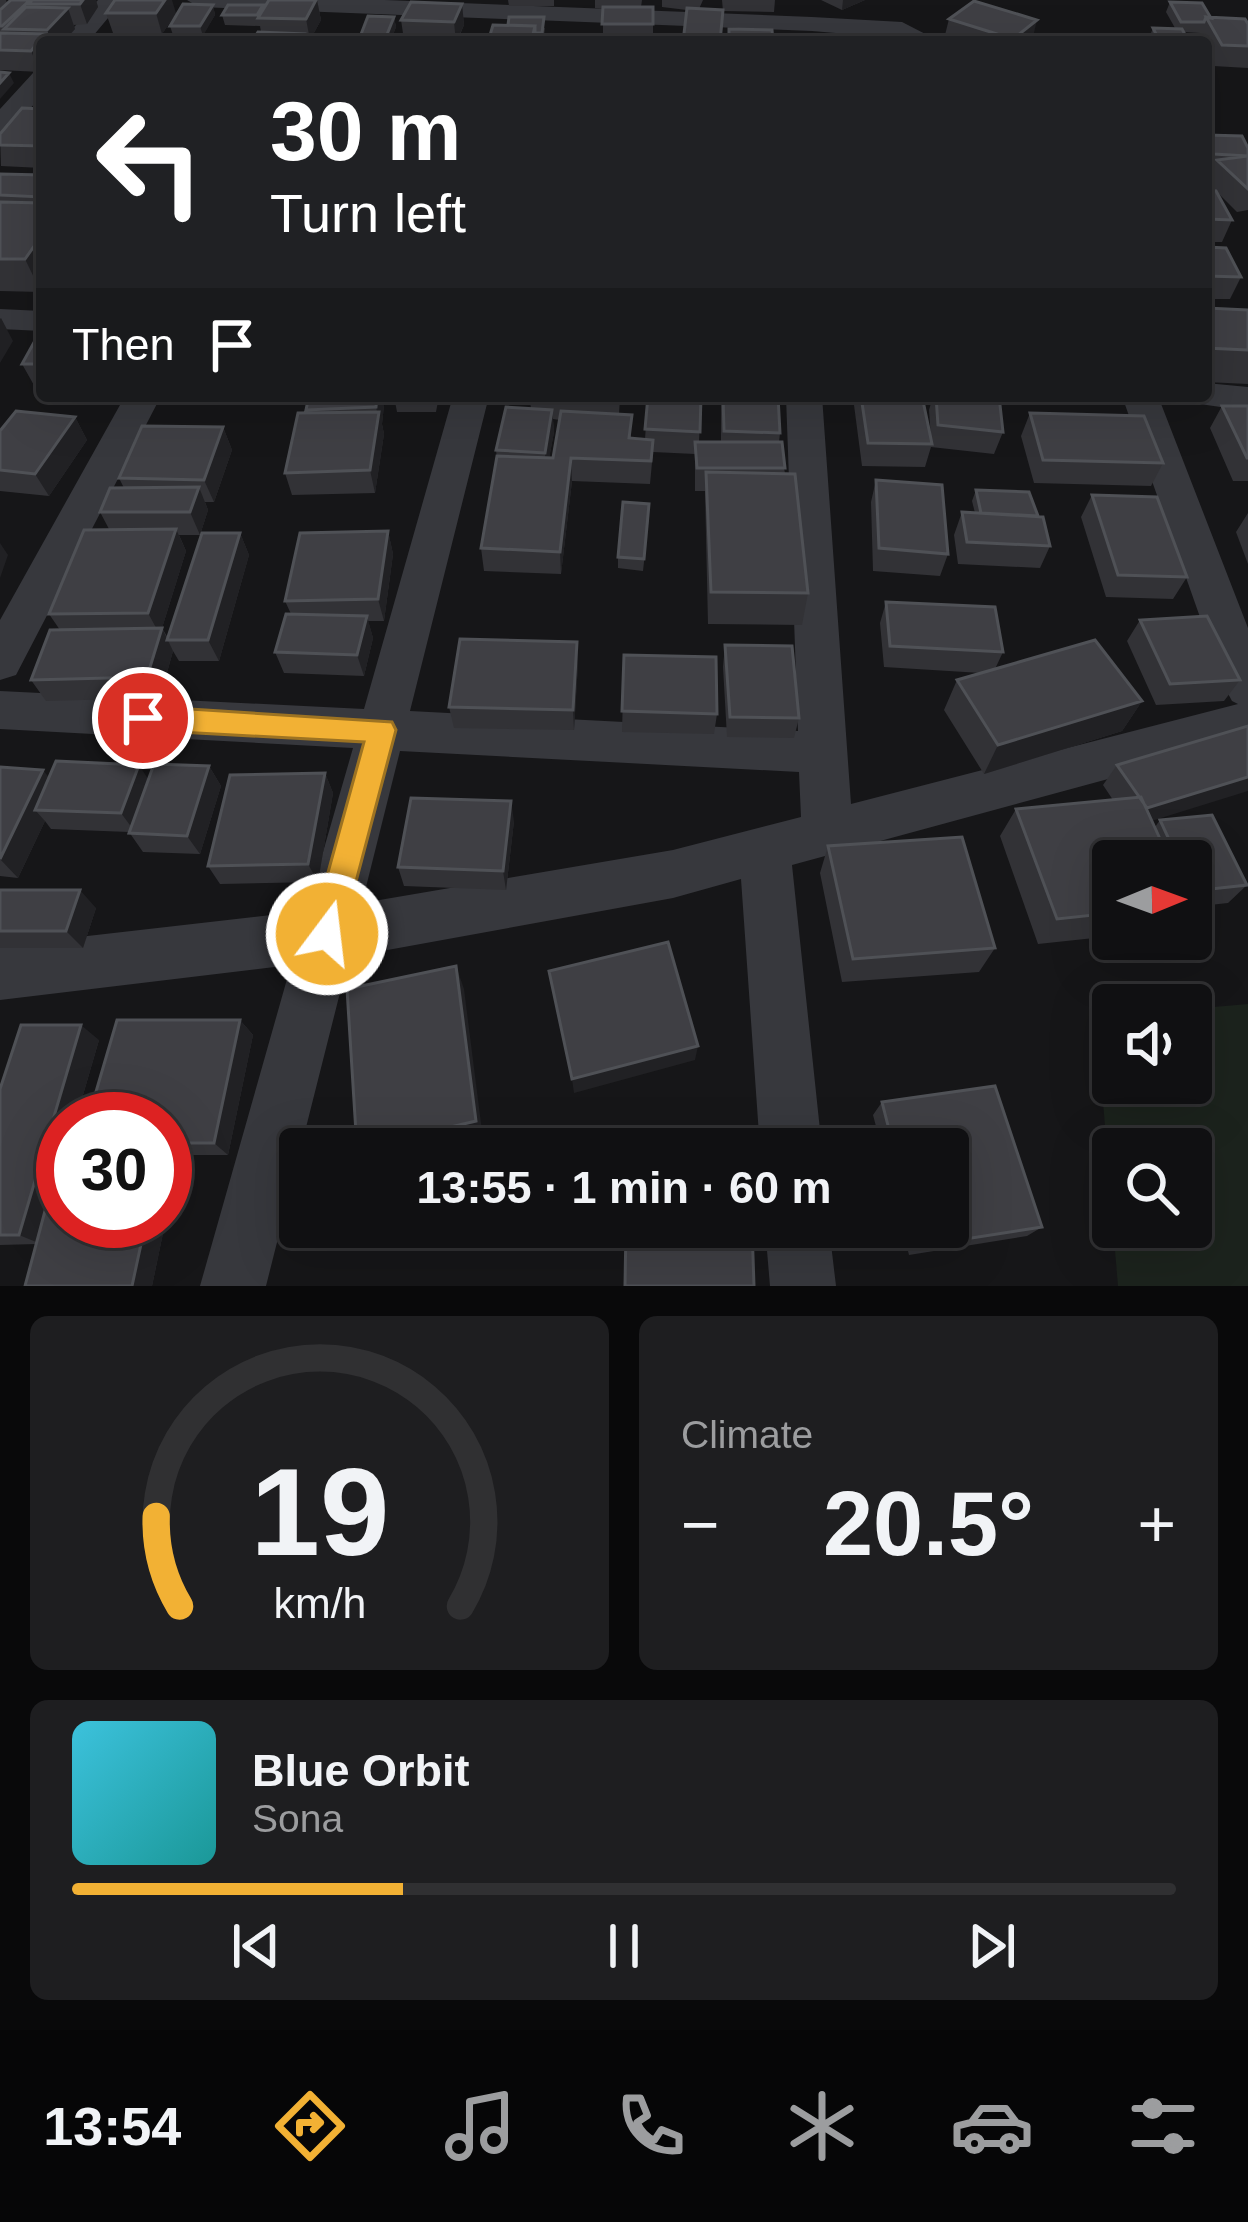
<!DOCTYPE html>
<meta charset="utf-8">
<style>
body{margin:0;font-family:Arial,sans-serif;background:#1e1e20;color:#f1f3f6;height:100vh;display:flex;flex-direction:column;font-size:45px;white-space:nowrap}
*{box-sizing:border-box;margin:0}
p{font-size:39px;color:#9c9d9f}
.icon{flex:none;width:66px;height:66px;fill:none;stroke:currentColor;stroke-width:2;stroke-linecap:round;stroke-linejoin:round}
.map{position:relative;height:1286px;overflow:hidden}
.details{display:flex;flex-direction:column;gap:30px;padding:30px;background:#09090a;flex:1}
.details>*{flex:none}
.banner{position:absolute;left:36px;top:36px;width:1176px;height:366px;border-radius:12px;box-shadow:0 12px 48px #0002,0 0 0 3px #303032;background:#202124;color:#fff;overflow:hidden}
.needle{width:78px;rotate:89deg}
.fabs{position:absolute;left:1092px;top:840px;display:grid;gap:24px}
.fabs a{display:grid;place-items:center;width:120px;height:120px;border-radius:12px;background:#101012;box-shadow:0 12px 48px #0002,0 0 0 3px #303032;font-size:60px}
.speed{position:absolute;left:36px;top:1092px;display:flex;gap:24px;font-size:60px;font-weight:700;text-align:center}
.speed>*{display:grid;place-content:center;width:156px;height:156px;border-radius:50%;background:#101012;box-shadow:0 12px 48px #0002,0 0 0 3px #303032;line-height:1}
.speed .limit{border:18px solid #d22;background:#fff;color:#111}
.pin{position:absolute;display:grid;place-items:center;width:102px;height:102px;color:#fff;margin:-51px;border:6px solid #fff;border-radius:50%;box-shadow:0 3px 12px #0007}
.me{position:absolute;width:132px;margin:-66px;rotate:15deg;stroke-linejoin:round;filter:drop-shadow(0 0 9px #0008)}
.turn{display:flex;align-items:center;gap:42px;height:252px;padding:0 36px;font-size:54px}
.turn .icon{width:156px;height:156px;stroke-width:2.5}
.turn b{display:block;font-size:84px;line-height:102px}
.then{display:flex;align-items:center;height:114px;padding:0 36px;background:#0003;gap:24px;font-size:45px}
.big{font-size:90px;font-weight:800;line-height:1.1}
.details .tile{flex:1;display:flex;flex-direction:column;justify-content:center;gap:18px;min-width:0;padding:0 42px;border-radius:18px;background:#1e1e20}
.details .dial{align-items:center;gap:0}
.dial svg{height:312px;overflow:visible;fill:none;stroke:#303032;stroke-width:7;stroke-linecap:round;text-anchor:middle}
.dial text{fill:#f1f3f6;stroke:none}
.song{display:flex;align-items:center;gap:36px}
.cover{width:144px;height:144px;border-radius:18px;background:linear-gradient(135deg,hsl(190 70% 55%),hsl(180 70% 35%))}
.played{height:12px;border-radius:6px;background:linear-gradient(90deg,#f2b134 30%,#303032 30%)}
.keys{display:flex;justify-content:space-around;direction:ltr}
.heat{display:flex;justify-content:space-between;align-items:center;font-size:66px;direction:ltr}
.details .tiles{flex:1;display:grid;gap:30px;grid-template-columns:1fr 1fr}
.tile:last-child{grid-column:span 2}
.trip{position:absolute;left:279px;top:1128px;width:690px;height:120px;border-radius:12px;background:#101012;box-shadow:0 12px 48px #0002,0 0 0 3px #303032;font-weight:800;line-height:120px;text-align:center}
.dock{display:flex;height:192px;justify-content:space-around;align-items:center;background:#060607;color:#9c9d9f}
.dock .icon{width:84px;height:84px}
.dock .selected{color:#f2b134}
.dock b{font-size:54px;color:#f1f3f6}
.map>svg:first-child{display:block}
</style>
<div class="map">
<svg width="1248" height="1286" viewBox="0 0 1248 1286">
<rect width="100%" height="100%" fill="#161618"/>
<!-- green -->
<path fill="#1c231d" d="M1248,1004v282h-130l-5,-59h78v-78h-78v74l-17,-206 17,-2v68h78v-74z"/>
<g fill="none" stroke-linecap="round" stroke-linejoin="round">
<!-- street -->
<path fill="#37383d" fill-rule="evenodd" d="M98,0h25l-35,42h-27z
M187,0h198l427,17 90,5 39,20 -129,-11 -613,-24z
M42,71v24l-32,37 -10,2v-25l33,-36z
M0,309l42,2v20l-42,-2z
M1206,383l42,4v24l-55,-8 -5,-7h18z
M125,396h36l-145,279 -16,5v-60z
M453,396h36l-79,315 388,20 -12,-335h36l29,408 387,-100 -6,-3 -7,-13 -103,-292h36l90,232v113l-456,124 30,284h-62l-19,-270 -68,19 -324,59 -83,329h-66l91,-321 -291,35v-54l306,-35 47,-163 -353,-19v-38l364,18zM400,751l399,21 2,45 -128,33 -311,53z
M765,1227h64l7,59h-66z"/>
</g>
<!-- wall -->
<path fill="#323236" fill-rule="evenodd" d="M0,0h6l1,3 4,-3h85l2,7 -11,17 -13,1 1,4 -12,13h-21v27l-2,3 -40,-2z
M317,0l4,20 -11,20 -49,-8 -1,-6 -35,-1 -3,-10 41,-10z
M508,0h46v6h-45z
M595,0h47l-1,7h12v35h-50v-33l-8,-1z
M662,0h41l-4,9 -12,1 -25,-3z
M722,0h53l-1,12 -51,-1z
M821,0h44l-23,10z
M1170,2l41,16 37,6v44l-35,-2 -7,-12v-12h-6l-2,-4 2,-5 -16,-1 5,10h-38l-2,-4 4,-10h22l-9,-16z
M462,4l2,21 -7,17 -53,-2 -3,-20z
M213,5l2,10 -13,21 -29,-1 -3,-9z
M106,13h70l-14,21 -49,-1z
M394,17l2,10 -6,15h-29l-1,-5z
M949,19l82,23h39h-117l-9,-3z
M545,28l-2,14h-55z
M42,109v59l-41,-2 -1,-32z
M1206,135l42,13v62l-11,2 -30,-30 7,-16h-5l-3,-7z
M0,174l42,1 -1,117 -41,-1z
M1206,190l26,30 -10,22h-16z
M1206,247l35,30 -11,22h-24z
M1206,308l42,2v74l-42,-2z
M42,328v59h-7l-13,-23z
M189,396h55l-3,8 -50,-1z
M385,396l-3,28 2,10 -9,59 -83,2 -7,-22 22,-60 -1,-3z
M394,396h45l-3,16h-39z
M529,396h91l-1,19 13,23 13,1 3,-43h53l-2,46h22v-46h57l2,37 -1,9 29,151 -6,32 -94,-1 -3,-133h-10v-37l-42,-2 -3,32 -78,-3 -11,93 -77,-3 -3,-23 16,-89 -1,-9 35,-42zM553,419l7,1 -7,38h-4l5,-26z
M856,396h66l9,43 -2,-29 4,-14h66l4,36 -9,22 -63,-7 -6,20 -63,-1 -8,-61z
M1222,406h26v75h-15l-23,-53z
M1030,413l133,50 -12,23 -117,-3 -13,-47z
M75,417l12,23 -38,56 -49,-5v-60z
M223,427l9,23 -18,52h-9l3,8 -8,25h-21l7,16 -24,77 6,10 72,-105 9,22 -30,106h-40l-6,-10 -13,47 -114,3 -15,-21 29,-50 -11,-16 60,-85 -9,-17 24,-24 -5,-10z
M876,480l72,74 -8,22 -67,-5 -2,-69z
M976,490l74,56 -10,22 -82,-4 -4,-29 8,-23 13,1 -3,-12z
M1092,495l95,82 -14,22 -67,-2 -25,-80z
M1248,513v51l-12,-32z
M649,516l-6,55 -25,-3v-11z
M388,531l5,23 -9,67h-16l5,17 -9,38 -80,-3 -9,-21 16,-38 -6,-13z
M886,602l117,50 -8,17 147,32 -20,30 -138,43 -40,-64 13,-30 24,-7 -97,-6 -4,-44z
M1140,620l100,60 -16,21 -68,4 -29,-64z
M725,645l74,73 -5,20 -67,-1 -4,-70z
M624,655l93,59 -3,20 -92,-2z
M578,663l-4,67 -120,-2 -5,-21z
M1248,726l-96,95 3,6 5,-7 87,65 -19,18 -37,4v-46h-78v75l-75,8 -38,-108 16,-27 97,-9 -10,-15 14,-20z
M209,766l12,20 -21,68 -57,-2 -14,-20 -78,-3 -6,-8 -27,57 -18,-2v-109l49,10 99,2z
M325,773l8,20 -15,89 -98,2 -12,-18z
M514,821l-8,69 -102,-4 -6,-19z
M828,846l167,102 -16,24 -137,10 -22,-109z
M0,890l96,18 -13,40h-83z
M240,1020l13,15 -25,120h-63v-36z
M99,1040l-23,79h-13v102h102v-58l11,8 -24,115h-127l12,-42 -37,1v-156z
M995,1086l47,141 -15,9 -118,19 -7,-28h46v-78h-66l-9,-34 9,-13z"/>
<!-- shaded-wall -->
<path fill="#212124" d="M83,0h13l2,7 -11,17 -7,-20z
M165,0h7l4,13 -14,21 -6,-21z
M317,0l4,20 -11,20 -4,-21z
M843,0h22l-23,10z
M462,4l2,21 -8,17 -2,-20z
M213,5l2,10 -12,21 -3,-10z
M68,8l7,21 -12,13h-11l-5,-12z
M394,17l2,10 -6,15h-3l-1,-5z
M1037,20l-5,21 -20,1 1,-3z
M45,34l4,8h-7v27l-2,3 -9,-21z
M9,73l5,10 -14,16v-16z
M42,235v56l-1,1 -16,-33z
M1,318l12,23 -13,22v-44z
M377,396h8l-3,28 2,10 -9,59 -5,-23 8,-53 -2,-10z
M552,410l2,22 -8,44 -1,-23z
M75,417l12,23 -38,56 -14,-22z
M223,427l9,23 -18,52 -10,-22z
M571,458l1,23 -11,93 -1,-22z
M199,487l9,23 -8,25 -10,-23z
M176,529l10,22 -24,77 11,23 -13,47 -13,-21 13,-42 -12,-22z
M388,531l5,23 -9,67 -6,-22z
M240,533l9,22 -30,106 -11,-21z
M0,543l8,12 -8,23z
M367,616l6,22 -9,38 -7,-21z
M577,642l1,21 -4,67 -1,-20z
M1142,701l-20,30 -138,43 14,-29z
M139,765l13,20 -17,47 -14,-19z
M209,766l12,20 -21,68 -13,-18z
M43,770l16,20 -24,20 10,11 -27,57 -18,-19z
M325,773l8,20 -15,89 -10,-18z
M1248,777v14l-116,36 15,-19z
M511,801l3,20 -8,69 -3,-19z
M80,890l16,18 -13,40 -17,-17z
M456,966l8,23 19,150 -42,10h-84z
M240,1020l13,15 -25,120 -14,-12z
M81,1025l18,15 -23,79h-13v47l-22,78 -22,-9z
M698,1046l-3,14 -121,33 -2,-14z
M165,1163l11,8 -24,115h-20l14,-65h19z"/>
<!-- building -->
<path fill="#3f3f44" stroke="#4f5156" stroke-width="3" d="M11,0h19l-28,26h-2v-16z
M32,0h51l-3,4h-51z
M115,0h50l-9,13h-50z
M269,0h47l-10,19 -48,-1z
M974,1l63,19 -24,19 -64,-20z
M411,2l51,2 -8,18 -53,-2z
M1170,2l32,1 9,15 -5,-1 -2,5h-23z
M183,4l30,1 -13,21h-30z
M228,5h35l-6,10h-35z
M26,7l42,1 -21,22 -43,-1z
M603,7h50v17h-51z
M687,8l36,2 -3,32h-37z
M368,16l26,1 -8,20h-26z
M509,17h35l-2,16h-7v-7l-27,-1z
M1206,17l39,2 3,5v22l-26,-1z
M493,25l42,1 -4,16h-43z
M1153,28l29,1 7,13h-29z
M729,29l43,1 1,12h-44z
M258,32l46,2 -5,8h-47z
M0,33l45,1 -14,17 -31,-1z
M202,35l-4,7h-52l3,-6z
M892,35l8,7h-39l-3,-2z
M606,36l35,1v5h-35z
M817,36l33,1 1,5h-33z
M1068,39l2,3h-45z
M0,72l9,1 -9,10z
M22,108l20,1v37l-42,-1v-11z
M1206,135l36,1 6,12v8l-34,-2z
M1248,156v33l-31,-29z
M0,174l42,1v22l-42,-2z
M1206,190l10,1 16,29 -26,-1z
M0,202l42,1v32l-17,24h-25z
M1206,247l20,1 15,29 -35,-1z
M1206,308l42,2v40l-42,-2z
M42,328v36h-20z
M309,396h68l-1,11 -70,3z
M538,396h80v3z
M648,396h53l-1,36 -55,-3z
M723,396h55l2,37 -56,-2z
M861,396h61l10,48 -64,-1z
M936,396h63l4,36 -65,-7z
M1222,406h26v52h-1z
M506,407l46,3 -7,43 -49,-3z
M16,411l59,6 -40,57 -35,-4v-39z
M561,411l71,4 -3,23 24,2 -2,21 -80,-3 -11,94 -79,-4 16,-92 56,2z
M379,412l-9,58 -85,3 13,-60z
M1030,413l114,3 19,47 -120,-3z
M142,426l81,1 -19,53 -85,-2z
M695,442h87l3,26h-88z
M706,472l89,2 13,119 -97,-1z
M876,480l66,5 6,69 -69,-6z
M199,487l-9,25h-90l10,-24z
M976,490l53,2 9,24 -57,-3z
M1092,495l65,2 30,80 -69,-2z
M623,502l26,2 -5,55 -26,-2z
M962,512l81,5 7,29 -83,-4z
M176,529l-28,84 -99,1 35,-84z
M388,531l-10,68 -93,2 15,-68z
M202,533h38l-32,107h-41z
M886,602l109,5 8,45 -113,-6z
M286,614l81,2 -10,39 -82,-3z
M1207,616l33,64 -70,4 -30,-64z
M162,628l-15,49 -116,3 19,-50z
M460,639l117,3 -4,68 -124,-3z
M1095,640l47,61 -144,44 -41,-65z
M725,645l67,1 7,72 -69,-1z
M624,655l92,2 1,57 -95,-3z
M1248,726v51l-101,31 -30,-43z
M56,761l83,4 -18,48 -86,-3z
M154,764l55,2 -22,70 -58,-3z
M0,767l43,3 -43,89z
M325,773l-17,91 -100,2 22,-91z
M1141,797l29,64h-57v52l-56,6 -41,-110z
M411,798l100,3 -8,70 -105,-4z
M1212,815l35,70 -54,6 -2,-4v-26h-12l-19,-41z
M962,837l33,111 -142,11 -25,-113z
M0,890h80l-14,41h-66z
M668,942l30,104 -126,33 -23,-108z
M456,966l20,155 -119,28 -10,-160z
M117,1020h123l-26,123h-49v-24h-77z
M21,1025h60l-62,210h-19v-146z
M995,1086l47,141 -122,19 -5,-19h33v-78h-54l-12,-47z
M58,1162h5v59h83l-14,65h-107z
M626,1227h126l2,59h-129z"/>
<!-- route -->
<path fill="#f2b134" stroke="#9d7322" stroke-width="3" d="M143,706l249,16 4,8 -57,216 -12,4 -11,-4 -5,-12 53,-192 -221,-12 -10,-4 -4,-8 4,-9z"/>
</svg>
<div class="fabs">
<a><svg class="needle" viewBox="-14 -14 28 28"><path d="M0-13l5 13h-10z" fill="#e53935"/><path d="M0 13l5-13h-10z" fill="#9c9d9f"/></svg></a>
<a><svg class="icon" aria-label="sound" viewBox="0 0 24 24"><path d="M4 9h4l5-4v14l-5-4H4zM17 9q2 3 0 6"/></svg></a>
<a><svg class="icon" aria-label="search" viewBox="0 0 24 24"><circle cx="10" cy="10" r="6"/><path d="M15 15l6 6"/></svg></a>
</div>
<div class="speed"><div class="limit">30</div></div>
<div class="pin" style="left:143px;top:718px;background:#d93025"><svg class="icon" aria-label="arrive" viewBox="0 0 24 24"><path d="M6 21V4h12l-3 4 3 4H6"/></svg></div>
<svg class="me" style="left:327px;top:934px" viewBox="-20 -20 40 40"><circle r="17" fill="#f2b134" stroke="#fff" stroke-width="3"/><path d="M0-11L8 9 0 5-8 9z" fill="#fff"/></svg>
<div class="trip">13:55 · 1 min · 60 m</div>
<div class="banner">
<div class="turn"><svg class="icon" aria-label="left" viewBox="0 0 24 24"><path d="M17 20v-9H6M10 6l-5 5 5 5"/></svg><div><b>30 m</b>Turn left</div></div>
<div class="then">Then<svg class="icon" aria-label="arrive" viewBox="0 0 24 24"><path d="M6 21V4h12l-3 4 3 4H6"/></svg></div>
</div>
</div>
<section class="details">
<div class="tiles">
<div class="tile dial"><svg viewBox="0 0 100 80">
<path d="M14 69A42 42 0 1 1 86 69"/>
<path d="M14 69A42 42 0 0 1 8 46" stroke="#f2b134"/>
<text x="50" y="56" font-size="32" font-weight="700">19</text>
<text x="50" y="72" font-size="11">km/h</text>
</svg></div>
<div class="tile"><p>Climate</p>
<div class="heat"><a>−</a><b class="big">20.5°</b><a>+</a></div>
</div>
<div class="tile">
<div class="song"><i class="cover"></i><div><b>Blue Orbit</b><p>Sona</p></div></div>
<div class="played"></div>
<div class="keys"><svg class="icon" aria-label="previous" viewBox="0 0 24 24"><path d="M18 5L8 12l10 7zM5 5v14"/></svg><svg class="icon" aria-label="pause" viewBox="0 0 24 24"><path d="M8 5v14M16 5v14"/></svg><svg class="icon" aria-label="next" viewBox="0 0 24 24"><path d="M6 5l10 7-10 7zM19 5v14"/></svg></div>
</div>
</div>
</section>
<nav class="dock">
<b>13:54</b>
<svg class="icon selected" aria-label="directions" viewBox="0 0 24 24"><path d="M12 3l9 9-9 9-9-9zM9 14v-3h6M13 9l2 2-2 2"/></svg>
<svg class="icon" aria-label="music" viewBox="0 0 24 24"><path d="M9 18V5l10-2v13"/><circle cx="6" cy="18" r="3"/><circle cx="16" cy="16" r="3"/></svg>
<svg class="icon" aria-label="phone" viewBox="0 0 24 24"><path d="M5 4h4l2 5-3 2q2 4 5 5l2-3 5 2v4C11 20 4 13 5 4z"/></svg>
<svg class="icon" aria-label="climate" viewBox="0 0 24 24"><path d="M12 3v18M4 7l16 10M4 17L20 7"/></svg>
<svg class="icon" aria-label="car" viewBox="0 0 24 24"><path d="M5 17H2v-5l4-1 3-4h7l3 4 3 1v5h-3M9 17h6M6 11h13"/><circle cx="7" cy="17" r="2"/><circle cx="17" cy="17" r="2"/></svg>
<svg class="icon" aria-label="filters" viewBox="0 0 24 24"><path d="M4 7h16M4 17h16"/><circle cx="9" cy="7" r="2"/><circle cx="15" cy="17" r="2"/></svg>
</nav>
